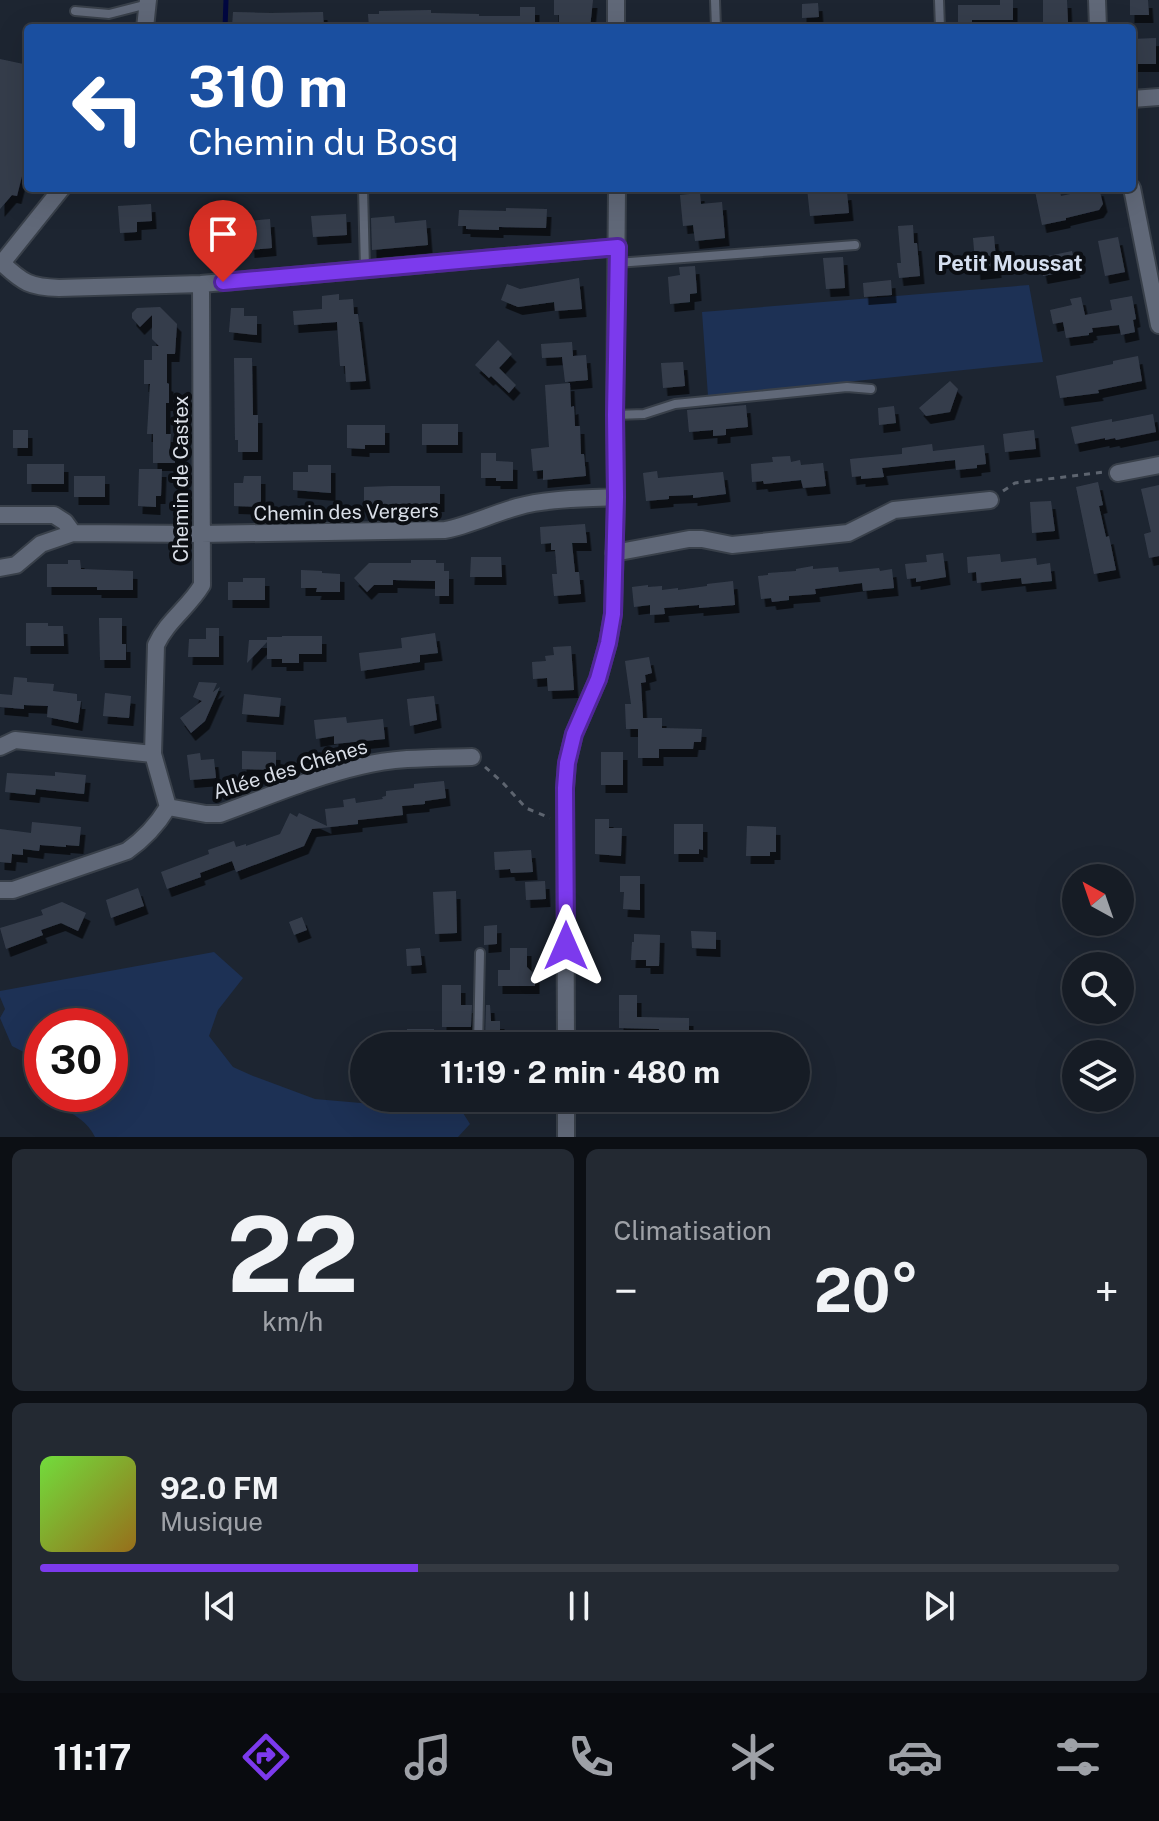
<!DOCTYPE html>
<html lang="fr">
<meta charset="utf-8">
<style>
body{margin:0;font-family:"Public Sans",sans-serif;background:#232932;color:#f1f3f6;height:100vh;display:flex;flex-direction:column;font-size:30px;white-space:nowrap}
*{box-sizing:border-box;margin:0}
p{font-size:26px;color:#9ea1a7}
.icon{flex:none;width:44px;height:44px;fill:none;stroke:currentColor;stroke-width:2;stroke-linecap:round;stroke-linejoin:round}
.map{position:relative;height:1137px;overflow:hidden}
.sheet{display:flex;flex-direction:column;gap:12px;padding:12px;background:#0c0f14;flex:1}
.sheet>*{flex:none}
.banner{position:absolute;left:24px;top:24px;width:1112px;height:168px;border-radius:8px;box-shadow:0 8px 32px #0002,0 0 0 2px #353a42;background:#1a4fa0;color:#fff;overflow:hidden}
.needle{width:52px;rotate:320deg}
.controls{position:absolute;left:1062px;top:864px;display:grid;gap:16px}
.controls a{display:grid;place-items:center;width:72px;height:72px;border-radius:50%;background:#161c25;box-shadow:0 8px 32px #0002,0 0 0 2px #353a42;font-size:40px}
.speed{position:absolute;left:24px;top:1008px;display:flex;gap:16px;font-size:40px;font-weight:700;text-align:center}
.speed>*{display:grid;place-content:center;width:104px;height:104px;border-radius:50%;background:#161c25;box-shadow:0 8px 32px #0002,0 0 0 2px #353a42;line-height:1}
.speed .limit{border:12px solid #d22;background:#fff;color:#111}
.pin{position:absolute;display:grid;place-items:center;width:68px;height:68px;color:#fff;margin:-82px -34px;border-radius:50% 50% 50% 0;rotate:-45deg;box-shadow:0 0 8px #0007}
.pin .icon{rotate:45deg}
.me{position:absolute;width:88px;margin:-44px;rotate:0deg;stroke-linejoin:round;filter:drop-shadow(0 0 6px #0008)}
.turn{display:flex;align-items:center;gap:28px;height:168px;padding:0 32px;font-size:36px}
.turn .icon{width:104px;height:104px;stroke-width:2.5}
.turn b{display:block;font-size:56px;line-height:68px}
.big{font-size:60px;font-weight:700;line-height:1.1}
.sheet .card{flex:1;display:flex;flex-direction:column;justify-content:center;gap:12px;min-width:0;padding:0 28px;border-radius:12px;background:#232932}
.sheet .dial{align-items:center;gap:0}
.dial b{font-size:104px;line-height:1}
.song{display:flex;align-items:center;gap:24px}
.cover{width:96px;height:96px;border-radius:12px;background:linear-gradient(135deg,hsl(100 70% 55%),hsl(40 70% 35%))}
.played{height:8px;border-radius:4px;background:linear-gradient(90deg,#7c3aed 35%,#353a42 35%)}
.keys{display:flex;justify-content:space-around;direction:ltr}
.heat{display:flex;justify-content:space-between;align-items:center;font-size:44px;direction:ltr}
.sheet .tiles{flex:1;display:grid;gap:12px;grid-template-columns:1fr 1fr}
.card:last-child{grid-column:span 2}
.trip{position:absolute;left:350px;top:1032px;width:460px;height:80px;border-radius:40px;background:#161c25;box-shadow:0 8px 32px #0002,0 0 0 2px #353a42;font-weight:700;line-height:80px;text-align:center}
.tab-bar{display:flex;height:128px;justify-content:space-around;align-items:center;background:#090b0f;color:#9ea1a7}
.tab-bar .icon{width:56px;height:56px}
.tab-bar .active{color:#7c3aed}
.tab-bar b{font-size:36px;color:#f1f3f6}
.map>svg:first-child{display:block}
</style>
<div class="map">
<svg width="1159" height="1137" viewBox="0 0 1159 1137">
<defs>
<filter id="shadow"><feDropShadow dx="4.5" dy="8" stdDeviation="0" flood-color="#0009"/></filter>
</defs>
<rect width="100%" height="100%" fill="#1d2531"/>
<!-- green -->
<path fill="#1d3155" d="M1029,285l14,77 -335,34 -6,-84z
M214,952l29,26 -25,32 -9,26 24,31 20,9 62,23 69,6 11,-3 14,-2 10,6 22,-3 22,10 7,11 -12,13h-363c-7,-15 -21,-23 -36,-30l-5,-13h56v-68h-68v38l-1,-3 -29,-15 -12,-28 5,-9 -5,-12v-6z"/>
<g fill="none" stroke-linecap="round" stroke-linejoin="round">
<!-- stream -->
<path stroke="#000740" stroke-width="5" d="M225,28l1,-28"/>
</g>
<!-- building -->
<path fill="#363e4c" filter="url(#shadow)" d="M554,0h39l-3,28h-31v-13h-5z
M1000,0h13v20h-41v8h-14v-23h42z
M1043,0h24l1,22 -25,1z
M1130,0h18l1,15h-19z
M818,3l1,14 -17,1v-14z
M520,7h15v21h-166l-1,-14h11v-3l52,-1v3l48,1v2h41z
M233,12l38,1 52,-1 1,16h-92z
M1156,38v26h-24v-25z
M0,59l28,6v100l-3,-1 -8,32 -5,-1 -12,14z
M807,188h23v6l17,-2 2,21 -39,3z
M1048,188h11l2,8 38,-8 4,16 -4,6 -33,8v2l-24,5 -7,-34z
M700,193l1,11 21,-2 3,36 -30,3 -2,-16 -10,1 -3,-31z
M151,204l1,17 -15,1v10l-17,1 -2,-27z
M506,208l41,1 -1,19 -47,-1v3l-33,-1v-3h-8l1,-16 47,1z
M346,214l1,21 -34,2 -2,-21z
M394,216l1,7 31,-3 2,25 -56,5 -1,-32z
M270,219l2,29 -22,2 -2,-29z
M913,225l1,18h3l3,33 -21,2 -2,-15h4l-3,-37z
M994,236l3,34 -21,2 -3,-34z
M1118,237l7,35 -20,4 -7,-35z
M1072,251l4,19 -33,6 -4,-18z
M843,257l2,31 -19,1 -3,-31z
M695,266l2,27 -7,1v8l-20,2 -2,-27 12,-2 -1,-8z
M579,278l3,31 -27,2 -1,-9 -36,5 -17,-7 6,-16 13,5z
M891,280l1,15 -28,2 -1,-14z
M339,294v6l14,-1 1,15h4l8,67 -20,1 -1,-16h-5l-3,-44 -43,3 -1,-14 29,-2v-13z
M1132,296l4,23 -3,1 2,12 -14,3 -2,-10 -27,3 1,4 -4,1v2l-23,3 -3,-16 -10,2 -3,-14 22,-5 -2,-6 11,-2 4,18 27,-5 -2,-10z
M160,307l17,17 -2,30h-8v29l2,1v19h-3v31h5l-1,14h5v15h-22v-29h-6l3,-50h-6v-24h8v-14h7l-7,-7v-24l-12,12 -8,-9v-5l5,-5z
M231,308h13v8h13v19l-28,-3z
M498,340l14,14 -13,14 17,17 -7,8 -18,-17 -2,2 -14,-13z
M572,342l1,14 13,-1 2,25 -23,2 -3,-25 -20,1 -1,-14z
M1138,356l4,25 -44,9 1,3 -39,5 -4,-22 57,-12v-3z
M234,358h18l1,57h5v37h-20v-12h-3z
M683,362l2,24 -22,2 -2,-25z
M950,381l8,8 -8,23 -24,4 -7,-8z
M570,383l1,24 3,-1 1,20h5l1,28h3l2,22 -43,4v-10l-10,1 -2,-22 18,-2 -4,-62z
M746,405l2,22 -22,2v6l-13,1v-6l-24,2 -2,-22z
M894,406l2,17 -17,2 -1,-17z
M1153,414l3,18 -40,8 -1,-2 -10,2v-2l-30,6 -4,-17 41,-8v3z
M422,424h36v21h-36z
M347,425h38v20h-20v4l-18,-1z
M13,430h15v18h-15z
M1034,430l2,19 -31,3 -2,-18z
M932,444l1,7 51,-6 2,19 -9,1v3l-21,2 -1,-10 -73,8 2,9 -23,2v-3l-9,1 -2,-18 52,-5v-6z
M481,453h15v8l17,1v19h-17v-3h-15z
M790,456l1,6 9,-2 1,5 22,-2 3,23 -23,2 -2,-8 -37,4 -1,-3 -11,1 -1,-18 22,-2 -1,-5z
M27,464h37v20h-37z
M308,465h23v28l-38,-3v-18h15z
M139,469h23l-1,27h-5v11l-18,-1z
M657,471l1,7 65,-6 3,22 -33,4v-3l-24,1v3l-23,2 -3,-28z
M74,476h31v21h-31z
M244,476h17v31l-27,-1v-23h9z
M1098,482l5,23 -4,1 7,31 3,-1 7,34 -22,4 -18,-87z
M1159,485v71l-10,2 -5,-24 7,-2 -10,-43z
M392,486h48v18l-76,1v-18z
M1051,501l4,30 -23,2 -2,-31z
M585,524l2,19h-15l3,29h4l2,22 -27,2 -2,-22h5l-2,-24h-4v-7l-10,1 -1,-17z
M943,553l3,24 -30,5v-4l-9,1 -2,-15 22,-2 -1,-7z
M1000,554l1,8 35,-4 1,7 13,-2 2,18 -30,3 -1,-6 -44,5 -1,-11 -8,1 -1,-16z
M471,557h30l1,20h-32z
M68,560h12l1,9 52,2v19h-36v-3h-50v-23h21z
M411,560h25v3h8v8h5v25h-14v-15l-42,-1v5h-19l-7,7 -13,-14 15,-15h42z
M813,566v3l25,-2 1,5 40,-4 1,3 12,-2 2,19 -31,3 -1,-8 -47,6 1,5 -27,2v4l-17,2 -1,-4 -10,1 -3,-23 10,-1v-2l28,-2v-2z
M301,570l21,1v2l18,1v18h-24l1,-4h-16z
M243,578h22v22h-37v-18h15z
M733,581l2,24 -36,3v-3l-35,3 1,6 -15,1v-10l-16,2 -2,-20 16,-2v2l14,-1v4l16,-2v2l29,-4v-2z
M99,618h23v26h4v16h-26z
M26,623h22v3h15l1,20h-38z
M206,628h13v29h-31l1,-18h17z
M435,633l3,20 -18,2v7l-59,9 -2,-18 43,-5 -1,-10z
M282,636h40v18h-23v9h-17v-4h-15v-17l-20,21 2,-23h18v-3h15z
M571,646l3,44 -26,1 -1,-13 -14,1 -1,-17 14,-1 -1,-5 9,-1 -1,-8z
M649,657l3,16 -7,2 1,7 -5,1 2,35h19v10l40,1 -1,13h-7l-1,7h-34v9h-21v-29h-12l-1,-25h6l-6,-43z
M14,677l13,1v4l27,2 -1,7 24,3v7h4l-3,22 -31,-6 1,-11 -24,-1v4l-24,-2v-13l12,1z
M199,682l18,1 -4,9 7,-5 -15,34 -14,12 -11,-15 22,-17 -9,-4z
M105,693l26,3 -2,22 -26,-2z
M244,694l37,4 -2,19 -37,-3z
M434,696l3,24 -27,6 -3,-27z
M346,717l1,6 36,-4 2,20 -51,5v-8l-18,3 -2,-19z
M242,751l34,1v18l-34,-1z
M601,752h22v33h-22z
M200,753l1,7 13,-1 2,19 -26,2 -3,-25z
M55,772l31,3 -2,19 -48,-5 -1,6 -30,-3 2,-19 48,3z
M444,781l2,17 -21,3v3l-23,2 1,9 -45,5v4l-46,5 -8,17 -68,26 -4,-11 -32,12 1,4 -34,12 -6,-17 48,-18 -1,-4 26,-9 2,6 10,-3v2l34,-12 10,-21 7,4 2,-4 28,13 -2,-17 19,-2 -1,-7 12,-2 1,5 27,-4 -1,-2 4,-1v-5l28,-3v-4z
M595,819h14v9h13l-1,28 -26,-2z
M32,822l49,5 -2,19 -13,-1v2l-26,-2 -1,6 -16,-2v6l-11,-1 -1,9 -11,-1v-33l31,4z
M674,824h29v26l-4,-1v5h-25z
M747,826l29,1v25h-6v4h-24z
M531,850l2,22 -22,1 -1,-4 -15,1 -1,-18z
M620,876h20v34l-17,-1 1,-17h-4z
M545,881l1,18 -20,1 -1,-18z
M138,888l6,18 -33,12 -5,-18z
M456,891l1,42 -22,1 -2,-42z
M62,902l24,11 -8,18 -17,-8 -20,7 2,5 -37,14 -6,-21 43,-13 -2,-5z
M302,917l5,13 -13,5 -5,-13z
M497,925v19l-13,1v-19z
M691,931l25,1v17l-24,-1z
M634,934l26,1 -1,31h-13v-6h-15l1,-18h2z
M420,948l2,17 -15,1 -1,-17z
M510,948h17v19l8,8v11h-37v-16h12z
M442,985h19v20h11l-1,22h-29z
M619,995h18v22l52,1v24l-31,-1 1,-12 -40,-1z
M486,1005h4l1,16h9v19l-15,1z
M407,1029h27v17h-27z"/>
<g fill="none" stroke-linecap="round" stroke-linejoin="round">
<defs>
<path id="service" d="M715,0l1,28
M939,0l1,28
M75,11l34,3 39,-10
M363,188l2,81
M617,263l238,-18
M615,415l29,-1 31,-10 172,-17 24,2
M478,1046l2,-93"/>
<path id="minor" d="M616,0v28
M1097,0l1,28
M145,28l3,-28
M1132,99l27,-2
M1132,188l27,137
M2,263l60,-75
M0,264l2,-1c21,20 28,24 57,25l142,-4 417,-37
M1118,473l41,-8
M0,515h54l11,7 8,11 -32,11 -25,21 -16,3
M73,533l128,1 244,-4c25,-5 47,-16 72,-23 31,-9 67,-8 99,-10
M614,553l75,-14h13l30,6 116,-12 46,-23 96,-10
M0,747l15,-7 138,14
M168,807l38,7h14c47,-17 93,-37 141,-48 37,-9 74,-8 111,-9
M0,890h13l114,-39c17,-12 30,-26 41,-44l-15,-53 3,-109c11,-24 33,-38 46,-60l-1,-301
M566,1046l-1,-258 2,-25 7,-29 24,-55 10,-36 5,-29 3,-117 -1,-82 2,-227
M477,1103l85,-5
M566,1137v-39"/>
</defs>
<!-- service casing -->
<use href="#service" stroke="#39404a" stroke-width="12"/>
<!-- minor casing -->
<use href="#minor" stroke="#39404a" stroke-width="20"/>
<!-- path -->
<path stroke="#5d646f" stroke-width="3" stroke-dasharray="6 6" stroke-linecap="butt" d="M1003,491l12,-8 89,-11
M485,767l18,16 23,25 24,10
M399,1098l8,9 10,3 45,-5"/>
<!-- service -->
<use href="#service" stroke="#606878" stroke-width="8"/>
<!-- minor -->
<use href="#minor" stroke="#606878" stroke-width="16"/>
</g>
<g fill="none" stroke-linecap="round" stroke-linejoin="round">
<defs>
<path id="route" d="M223,282l395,-35 -3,168 1,82 -3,117 -5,29 -10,36 -24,55 -7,29 -2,25 1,158"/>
</defs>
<!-- route casing -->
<use href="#route" stroke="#51269a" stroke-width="20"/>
<!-- route -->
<use href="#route" stroke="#7c3aed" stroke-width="14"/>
</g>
<g text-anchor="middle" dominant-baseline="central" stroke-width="8" stroke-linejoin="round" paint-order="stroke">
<!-- street labels -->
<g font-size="20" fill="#d9dee7" stroke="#0b0e13">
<text transform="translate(181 479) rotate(-90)">Chemin de Castex</text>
<text transform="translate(346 512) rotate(-1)">Chemin des Vergers</text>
<text transform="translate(290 769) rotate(-17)">Allée des Chênes</text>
</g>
<!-- neighbourhood labels -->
<g font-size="22" font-weight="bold" fill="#d4deef" stroke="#0b0e13">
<text x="1010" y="263">Petit Moussat</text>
</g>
</g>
</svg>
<div class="controls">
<a><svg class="needle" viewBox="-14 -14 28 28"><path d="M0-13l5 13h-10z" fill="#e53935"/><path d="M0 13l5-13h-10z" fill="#9ea1a7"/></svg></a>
<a><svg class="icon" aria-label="search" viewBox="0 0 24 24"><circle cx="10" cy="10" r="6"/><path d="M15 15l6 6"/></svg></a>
<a><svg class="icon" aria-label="layers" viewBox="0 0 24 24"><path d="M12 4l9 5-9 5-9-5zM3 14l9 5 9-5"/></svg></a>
</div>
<div class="speed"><div class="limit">30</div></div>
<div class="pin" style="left:223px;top:282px;background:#d93025"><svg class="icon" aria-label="arrive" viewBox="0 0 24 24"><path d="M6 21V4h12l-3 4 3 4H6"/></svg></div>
<svg class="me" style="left:566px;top:946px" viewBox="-20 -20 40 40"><path d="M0-17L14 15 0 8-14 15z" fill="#7c3aed" stroke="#fff" stroke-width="4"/></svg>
<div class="trip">11:19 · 2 min · 480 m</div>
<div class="banner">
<div class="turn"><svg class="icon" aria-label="left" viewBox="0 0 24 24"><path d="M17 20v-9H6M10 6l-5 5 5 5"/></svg><div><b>310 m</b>Chemin du Bosq</div></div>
</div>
</div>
<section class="sheet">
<div class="tiles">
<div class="card dial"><b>22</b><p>km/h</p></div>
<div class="card"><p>Climatisation</p>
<div class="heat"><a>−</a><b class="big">20°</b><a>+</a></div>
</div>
<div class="card">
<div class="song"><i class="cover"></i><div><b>92.0 FM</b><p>Musique</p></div></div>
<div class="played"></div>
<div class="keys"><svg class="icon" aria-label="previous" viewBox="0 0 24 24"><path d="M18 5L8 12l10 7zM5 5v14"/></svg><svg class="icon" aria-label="pause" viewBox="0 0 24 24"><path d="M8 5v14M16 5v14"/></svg><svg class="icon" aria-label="next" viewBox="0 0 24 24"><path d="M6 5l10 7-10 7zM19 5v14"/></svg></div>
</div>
</div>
</section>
<nav class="tab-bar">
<b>11:17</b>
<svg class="icon active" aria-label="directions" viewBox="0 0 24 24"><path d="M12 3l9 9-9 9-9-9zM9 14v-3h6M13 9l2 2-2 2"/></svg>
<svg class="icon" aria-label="music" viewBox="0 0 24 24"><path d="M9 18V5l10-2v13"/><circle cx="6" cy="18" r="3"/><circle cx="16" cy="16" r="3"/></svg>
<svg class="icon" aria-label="phone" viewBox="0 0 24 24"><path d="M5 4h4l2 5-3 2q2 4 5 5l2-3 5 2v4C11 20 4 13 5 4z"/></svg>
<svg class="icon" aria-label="climate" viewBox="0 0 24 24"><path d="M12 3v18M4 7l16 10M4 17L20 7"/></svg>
<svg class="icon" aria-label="car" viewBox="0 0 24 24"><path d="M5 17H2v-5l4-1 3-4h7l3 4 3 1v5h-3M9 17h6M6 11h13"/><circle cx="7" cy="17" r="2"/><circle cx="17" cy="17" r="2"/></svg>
<svg class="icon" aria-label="filters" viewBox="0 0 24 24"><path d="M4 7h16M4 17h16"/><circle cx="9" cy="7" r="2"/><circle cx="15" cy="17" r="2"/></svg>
</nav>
